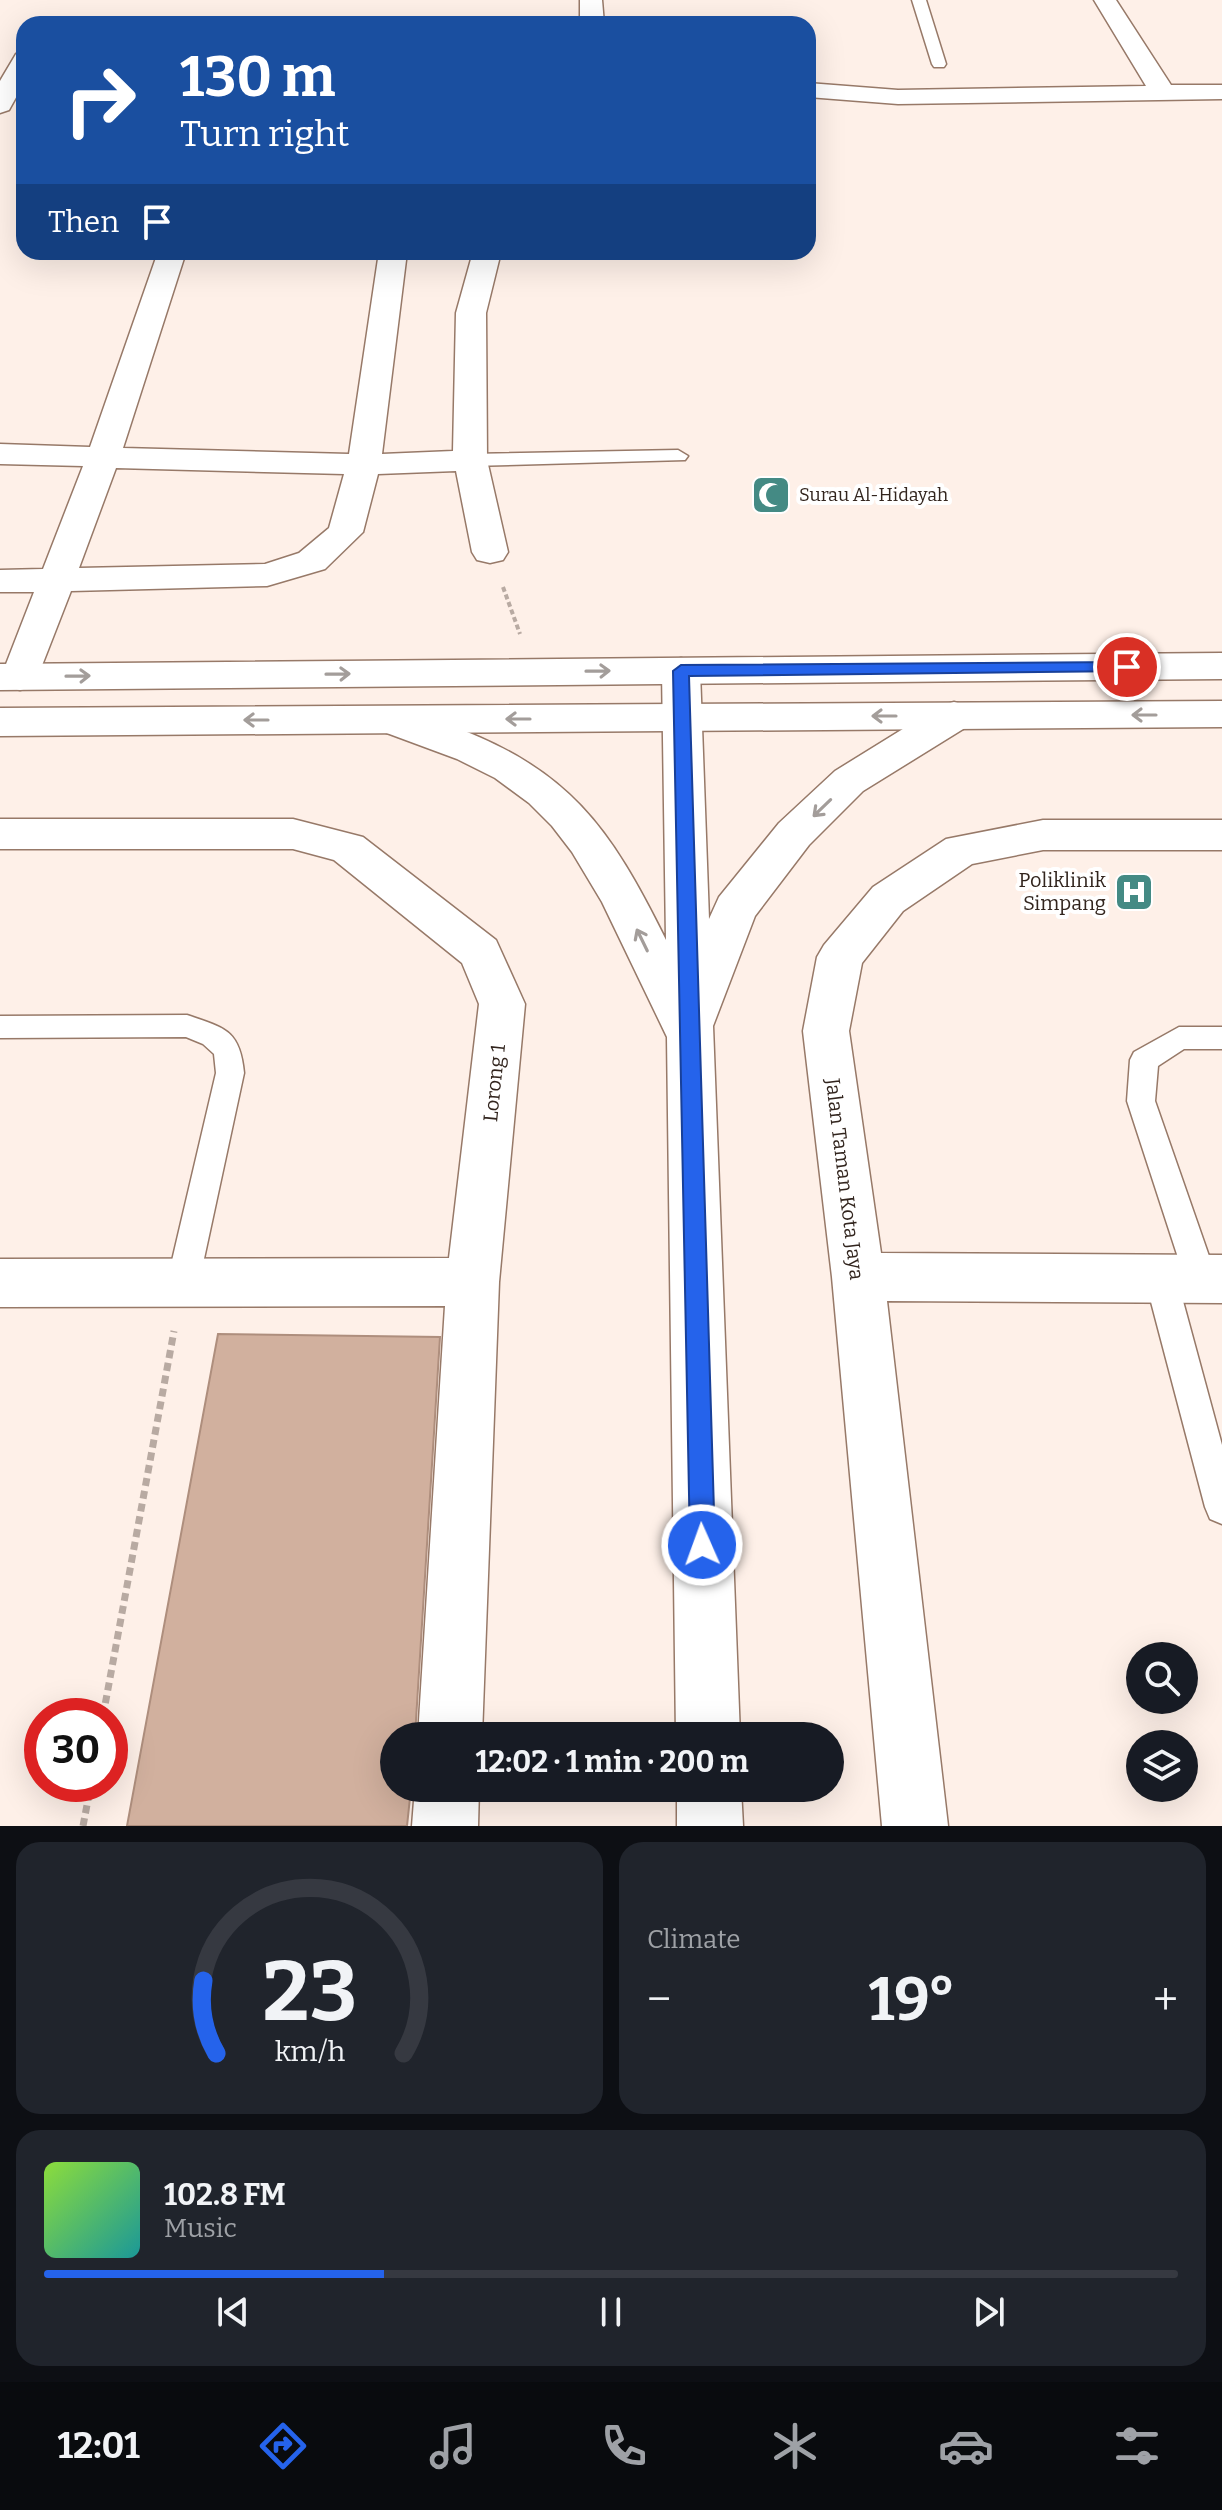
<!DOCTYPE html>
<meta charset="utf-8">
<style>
body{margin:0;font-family:Bitter,serif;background:#20242c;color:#f1f3f6;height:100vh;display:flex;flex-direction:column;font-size:30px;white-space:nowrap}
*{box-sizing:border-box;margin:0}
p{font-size:26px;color:#9ea1a6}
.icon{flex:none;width:44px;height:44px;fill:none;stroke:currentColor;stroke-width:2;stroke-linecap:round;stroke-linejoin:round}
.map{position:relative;height:1826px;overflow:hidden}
.details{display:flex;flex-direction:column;gap:16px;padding:16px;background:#0d0f14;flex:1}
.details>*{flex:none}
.top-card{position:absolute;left:16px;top:16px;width:800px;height:244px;border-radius:24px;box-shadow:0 8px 32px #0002;background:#1a4fa0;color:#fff;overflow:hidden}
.controls{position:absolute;left:1126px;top:1642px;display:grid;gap:16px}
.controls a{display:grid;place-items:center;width:72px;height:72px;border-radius:50%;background:#171b24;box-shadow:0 8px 32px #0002;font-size:40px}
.speed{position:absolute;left:24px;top:1698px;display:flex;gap:16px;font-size:40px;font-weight:700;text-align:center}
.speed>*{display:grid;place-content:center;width:104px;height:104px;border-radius:50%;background:#171b24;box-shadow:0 8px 32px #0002;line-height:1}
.speed .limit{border:12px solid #d22;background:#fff;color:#111}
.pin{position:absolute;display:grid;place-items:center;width:68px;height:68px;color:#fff;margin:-34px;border:4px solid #fff;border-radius:50%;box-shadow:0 2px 8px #0007}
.me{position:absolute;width:88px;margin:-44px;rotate:358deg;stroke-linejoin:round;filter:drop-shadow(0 0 6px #0008)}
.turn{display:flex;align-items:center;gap:28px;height:168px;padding:0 32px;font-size:36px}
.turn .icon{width:104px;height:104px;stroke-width:2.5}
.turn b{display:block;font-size:56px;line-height:68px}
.then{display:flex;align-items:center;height:76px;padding:0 32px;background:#0003;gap:16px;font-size:30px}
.big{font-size:60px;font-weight:700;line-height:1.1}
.details .card{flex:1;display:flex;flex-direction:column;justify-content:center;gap:12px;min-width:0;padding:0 28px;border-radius:24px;background:#20242c}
.details .dial{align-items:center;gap:0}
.dial svg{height:208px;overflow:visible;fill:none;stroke:#363941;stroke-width:7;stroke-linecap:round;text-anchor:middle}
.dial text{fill:#f1f3f6;stroke:none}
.song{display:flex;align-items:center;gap:24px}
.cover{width:96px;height:96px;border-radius:12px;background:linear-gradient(135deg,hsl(90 70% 55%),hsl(180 70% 35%))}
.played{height:8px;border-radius:4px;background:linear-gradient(90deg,#2563eb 30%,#363941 30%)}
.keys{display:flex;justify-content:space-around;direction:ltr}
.heat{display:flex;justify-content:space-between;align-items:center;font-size:44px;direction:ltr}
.details .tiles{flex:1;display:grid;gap:16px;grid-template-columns:1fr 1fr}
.card:last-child{grid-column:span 2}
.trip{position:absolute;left:380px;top:1722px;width:464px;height:80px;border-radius:40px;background:#171b24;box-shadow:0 8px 32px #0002;font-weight:700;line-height:80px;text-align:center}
.tab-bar{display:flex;height:128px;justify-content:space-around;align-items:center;background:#090b0e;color:#9ea1a6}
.tab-bar .icon{width:56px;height:56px}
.tab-bar .current{color:#2563eb}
.tab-bar b{font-size:36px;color:#f1f3f6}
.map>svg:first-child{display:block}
</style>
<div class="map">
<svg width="1222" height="1826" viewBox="0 0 1222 1826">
<rect width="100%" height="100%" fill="#fef0e8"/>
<!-- building -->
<path fill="#d1b09e" stroke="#ae8e7d" stroke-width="2" d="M218,1334l222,3 -25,399h-21v52h17l-4,38h-280z"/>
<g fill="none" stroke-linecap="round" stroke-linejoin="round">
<defs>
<path id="lane" d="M912,0h14l20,64 -2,3h-10l-2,-3z
M678,450l10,6 -3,4 -215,6 -10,-6 10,-6z
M187,1015c38,13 53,15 57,58l-45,209 -5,10 -11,4 -11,-4 -5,-10 49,-209 -2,-19 -11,-10 -17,-7 -186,1v-22z
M1179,1027h43v22h-38l-26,17 -3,35 62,178 -5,10 -11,4 -11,-4 -5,-10 -58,-178 3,-41 4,-8z
M1161,1265l11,4 5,10 45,166v79l-12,-5 -5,-12 -60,-228 5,-10z"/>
<path id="street" d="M580,0h22l2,24h-24z
M1094,0h22l55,85h51v14l-324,5 -90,-7v-14l90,7 248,-4z
M24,52v31l-15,27 -9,3v-32l16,-27z
M158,252h28l-63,196 226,6 30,-202h28l-25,202 71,-3 3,-138 17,-61h28l-15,61 1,147 21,92 -5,8 -13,3 -13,-3 -5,-8 -16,-81 -78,3 -15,58 -38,37 -58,17 -196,5 -37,95 -14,4 -14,-4 -5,-9 33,-85h-34v-22l43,-1 40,-103 -83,-2v-20l90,3zM116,468l228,6 -15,54 -30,25 -34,11 -186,4z
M681,658l14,4 5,9 9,248 10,-22 60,-74 56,-52 105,-65 14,-4 14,4 6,10 -6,10 -105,65 -54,54 -54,71 -42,110 27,710h-64l-9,-699 -65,-135 -30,-50 -20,-26 -23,-23 -34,-25 -38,-19 -81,-30 -6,-10 6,-10c23,-6 48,7 70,15 123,44 164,103 220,216l-4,-269 5,-9z
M0,819h293l70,18 133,103 29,64 -26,278 -17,454h-64l27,-430 -445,1v-48l449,-1 30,-254 -17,-41 -128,-103 -41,-11h-293z
M1043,820h179v30h-179l-71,14 -69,47 -41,52 -13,68 32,222 341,2v48l-335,-2 61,525h-66l-50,-549 -29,-246 14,-74 7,-12 49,-58 73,-48z
M415,1788h64l-1,38h-66z
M677,1788h64l2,38h-66z"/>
<path id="highway" d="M1222,653v26l-1222,11v-26z
M1222,701v26l-1222,9v-28z"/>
</defs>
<!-- lane casing -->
<use href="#lane" stroke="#977968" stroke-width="3"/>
<!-- street casing -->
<use href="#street" stroke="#977968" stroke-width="3"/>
<!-- highway casing -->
<use href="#highway" stroke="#977968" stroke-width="3"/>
<!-- path-far1 -->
<path stroke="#b8aaa2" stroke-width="4" stroke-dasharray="5 3" stroke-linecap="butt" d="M503,587l17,47"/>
<!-- path -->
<path stroke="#b8aaa2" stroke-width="7" stroke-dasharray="8 5" stroke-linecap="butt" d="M103,1716l71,-385
M83,1826l8,-42"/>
<!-- lane -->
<use href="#lane" fill="#fff" fill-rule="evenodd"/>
<!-- street -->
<use href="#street" fill="#fff" fill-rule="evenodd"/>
<!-- highway -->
<use href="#highway" fill="#fff" fill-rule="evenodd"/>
</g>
<!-- one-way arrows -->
<defs><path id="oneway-shaft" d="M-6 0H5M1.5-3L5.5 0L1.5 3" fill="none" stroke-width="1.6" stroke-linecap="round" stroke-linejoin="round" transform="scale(2)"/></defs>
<g stroke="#a39d9a">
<use href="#oneway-shaft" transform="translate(598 671) rotate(-1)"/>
<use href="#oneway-shaft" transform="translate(338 674) rotate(-1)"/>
<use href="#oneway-shaft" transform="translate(78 676) rotate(-1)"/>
<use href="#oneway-shaft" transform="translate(1144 715) rotate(180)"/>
<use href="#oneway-shaft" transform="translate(884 716) rotate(180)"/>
<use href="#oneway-shaft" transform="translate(518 719) rotate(180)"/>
<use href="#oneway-shaft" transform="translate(256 720) rotate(180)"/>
<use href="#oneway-shaft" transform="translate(822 808) rotate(136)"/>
<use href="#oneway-shaft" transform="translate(642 940) rotate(-116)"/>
</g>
<!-- route -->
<path fill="#2563eb" stroke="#184099" stroke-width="2" d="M1127,662l8,5 -3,4 -443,5 26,869 -4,9 -9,3 -8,-3 -4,-9 -17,-874 8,-6z"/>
<!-- icons -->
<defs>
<symbol id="mosque-square" viewBox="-11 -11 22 22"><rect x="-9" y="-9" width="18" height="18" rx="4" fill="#448a84" stroke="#fff"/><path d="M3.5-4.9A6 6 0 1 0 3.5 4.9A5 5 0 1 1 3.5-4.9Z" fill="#fff"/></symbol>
<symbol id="hospital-square" viewBox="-11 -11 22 22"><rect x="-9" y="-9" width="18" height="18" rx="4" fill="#448a84" stroke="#fff"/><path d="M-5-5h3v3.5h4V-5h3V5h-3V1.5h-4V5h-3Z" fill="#fff"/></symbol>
</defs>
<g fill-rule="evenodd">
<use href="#mosque-square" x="749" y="473" width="44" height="44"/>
<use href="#hospital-square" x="1112" y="870" width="44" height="44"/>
</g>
<g text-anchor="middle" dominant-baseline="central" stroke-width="8" stroke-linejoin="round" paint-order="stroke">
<!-- far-poi labels -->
<g font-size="18" fill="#32251e" stroke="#fff" text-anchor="start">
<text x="799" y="495">Surau Al-Hidayah</text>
</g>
<!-- poi labels -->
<g font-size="20" fill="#32251e" stroke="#fff" text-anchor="end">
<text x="1106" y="880">Poliklinik<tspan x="1106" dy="23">Simpang</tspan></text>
</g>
<!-- street labels -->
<g font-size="20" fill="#32251e" stroke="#fff">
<text transform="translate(494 1083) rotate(-84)">Lorong 1</text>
<text transform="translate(845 1179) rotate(83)">Jalan Taman Kota Jaya</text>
</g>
</g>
</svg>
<div class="controls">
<a><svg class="icon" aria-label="search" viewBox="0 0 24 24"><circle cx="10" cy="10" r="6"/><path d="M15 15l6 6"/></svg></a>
<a><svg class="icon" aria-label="layers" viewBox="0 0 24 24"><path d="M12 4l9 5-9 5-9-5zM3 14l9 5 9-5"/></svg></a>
</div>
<div class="speed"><div class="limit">30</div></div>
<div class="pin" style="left:1127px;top:667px;background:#d93025"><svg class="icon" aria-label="arrive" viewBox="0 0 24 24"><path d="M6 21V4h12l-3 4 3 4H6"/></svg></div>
<svg class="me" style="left:702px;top:1545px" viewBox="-20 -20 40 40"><circle r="17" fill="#2563eb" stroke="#fff" stroke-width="3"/><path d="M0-11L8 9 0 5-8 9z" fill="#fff"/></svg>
<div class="trip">12:02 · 1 min · 200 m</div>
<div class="top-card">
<div class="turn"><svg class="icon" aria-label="right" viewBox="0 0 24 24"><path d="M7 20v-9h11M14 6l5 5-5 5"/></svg><div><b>130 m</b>Turn right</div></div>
<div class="then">Then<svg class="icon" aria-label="arrive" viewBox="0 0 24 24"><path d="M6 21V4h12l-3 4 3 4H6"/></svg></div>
</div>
</div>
<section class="details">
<div class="tiles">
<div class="card dial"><svg viewBox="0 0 100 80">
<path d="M14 69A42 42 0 1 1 86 69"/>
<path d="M14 69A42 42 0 0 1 9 41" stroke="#2563eb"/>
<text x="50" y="56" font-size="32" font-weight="700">23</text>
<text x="50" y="72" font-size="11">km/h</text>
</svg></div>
<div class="card"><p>Climate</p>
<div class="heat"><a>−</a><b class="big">19°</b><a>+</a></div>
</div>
<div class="card">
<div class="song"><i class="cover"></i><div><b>102.8 FM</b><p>Music</p></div></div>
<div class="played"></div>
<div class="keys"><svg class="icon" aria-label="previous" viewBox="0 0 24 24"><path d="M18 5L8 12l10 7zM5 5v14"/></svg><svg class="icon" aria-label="pause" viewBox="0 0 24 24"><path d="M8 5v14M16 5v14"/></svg><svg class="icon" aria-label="next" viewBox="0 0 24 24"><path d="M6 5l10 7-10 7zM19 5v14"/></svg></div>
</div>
</div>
</section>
<nav class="tab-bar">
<b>12:01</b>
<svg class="icon current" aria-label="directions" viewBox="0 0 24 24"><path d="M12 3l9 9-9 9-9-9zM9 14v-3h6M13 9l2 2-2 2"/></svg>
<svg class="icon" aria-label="music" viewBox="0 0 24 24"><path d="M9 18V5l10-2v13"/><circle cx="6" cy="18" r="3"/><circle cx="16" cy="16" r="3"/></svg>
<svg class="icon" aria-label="phone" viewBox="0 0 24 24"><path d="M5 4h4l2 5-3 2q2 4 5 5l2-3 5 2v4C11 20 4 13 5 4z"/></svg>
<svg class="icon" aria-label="climate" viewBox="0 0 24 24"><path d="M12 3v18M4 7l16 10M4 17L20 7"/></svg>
<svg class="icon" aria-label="car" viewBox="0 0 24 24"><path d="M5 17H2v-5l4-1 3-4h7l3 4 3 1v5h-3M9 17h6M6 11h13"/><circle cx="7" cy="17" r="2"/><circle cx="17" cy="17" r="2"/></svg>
<svg class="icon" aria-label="filters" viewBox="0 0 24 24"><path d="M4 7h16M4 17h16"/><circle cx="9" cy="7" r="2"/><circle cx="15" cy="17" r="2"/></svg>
</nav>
